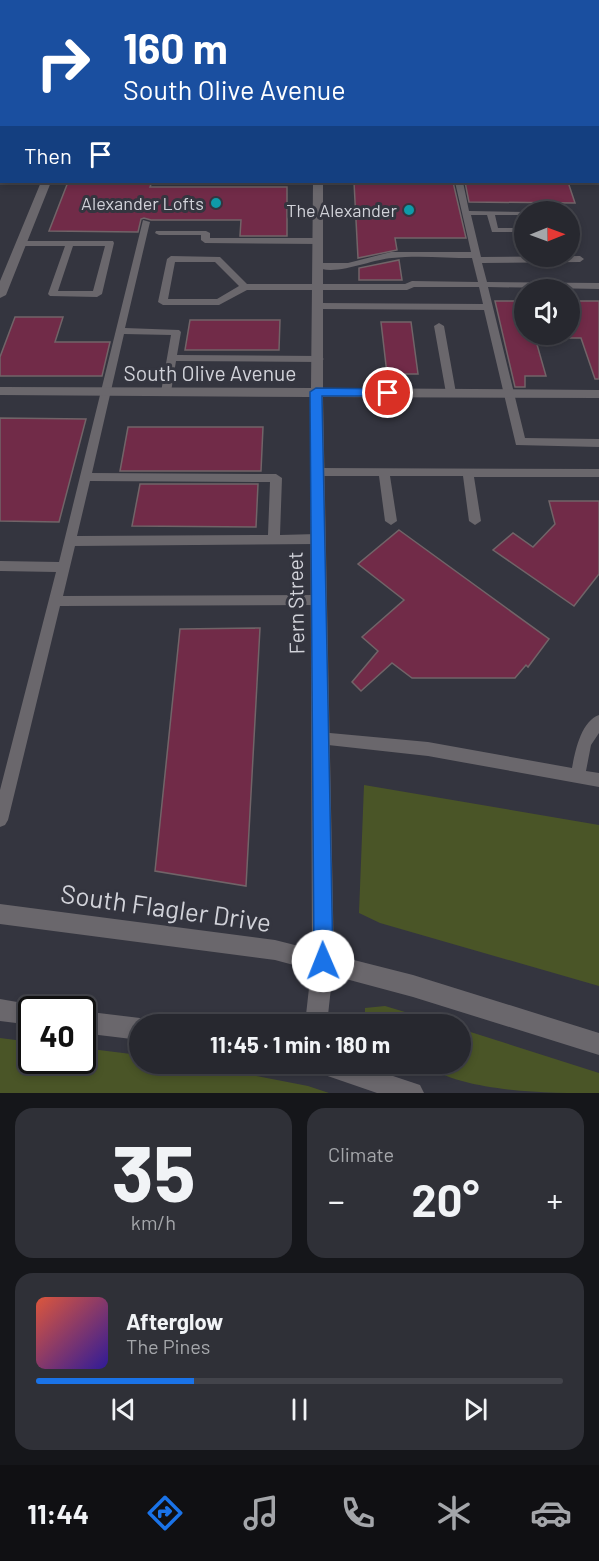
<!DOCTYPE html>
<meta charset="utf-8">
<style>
body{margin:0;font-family:Barlow,sans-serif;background:#2f3037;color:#f1f3f6;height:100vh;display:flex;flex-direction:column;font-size:22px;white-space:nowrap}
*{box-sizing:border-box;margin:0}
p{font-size:20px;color:#a4a6aa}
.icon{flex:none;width:33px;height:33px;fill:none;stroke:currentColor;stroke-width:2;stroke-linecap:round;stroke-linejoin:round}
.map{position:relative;height:1093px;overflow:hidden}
.drawer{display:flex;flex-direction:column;gap:15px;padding:15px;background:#15161a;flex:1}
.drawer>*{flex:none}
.banner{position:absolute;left:0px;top:0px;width:600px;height:183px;box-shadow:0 3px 9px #0003,0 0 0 2px #43444b;background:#1a4fa0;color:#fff;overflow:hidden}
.needle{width:39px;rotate:89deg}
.tools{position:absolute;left:514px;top:201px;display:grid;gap:12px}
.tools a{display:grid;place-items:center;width:66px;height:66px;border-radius:50%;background:#27282f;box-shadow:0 3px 9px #0003,0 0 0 2px #43444b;font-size:30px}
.speed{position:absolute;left:18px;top:996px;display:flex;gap:12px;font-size:30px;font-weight:700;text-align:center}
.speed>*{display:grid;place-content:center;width:78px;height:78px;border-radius:50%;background:#27282f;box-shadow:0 3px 9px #0003,0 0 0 2px #43444b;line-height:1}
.speed .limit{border:3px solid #111;border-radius:9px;background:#fff;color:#111}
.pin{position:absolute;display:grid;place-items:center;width:51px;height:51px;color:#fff;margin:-26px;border:3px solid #fff;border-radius:50%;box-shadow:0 2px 6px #0007}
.me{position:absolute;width:66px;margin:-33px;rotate:359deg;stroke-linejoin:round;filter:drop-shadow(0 0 4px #0008)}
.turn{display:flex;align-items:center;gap:21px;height:126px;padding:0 24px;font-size:27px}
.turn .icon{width:78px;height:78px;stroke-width:2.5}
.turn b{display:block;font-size:42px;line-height:51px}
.then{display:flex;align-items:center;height:57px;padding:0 24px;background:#0003;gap:12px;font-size:22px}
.big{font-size:45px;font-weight:700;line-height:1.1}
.drawer .card{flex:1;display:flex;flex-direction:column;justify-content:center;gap:9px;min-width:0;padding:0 21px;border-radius:18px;background:#2f3037}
.drawer .dial{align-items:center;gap:0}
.dial b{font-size:78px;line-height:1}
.song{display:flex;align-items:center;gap:18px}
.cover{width:72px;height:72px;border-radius:9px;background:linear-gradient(135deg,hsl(10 70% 55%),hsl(250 70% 35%))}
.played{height:6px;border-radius:3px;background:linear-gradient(90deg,#1a73e8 30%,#43444b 30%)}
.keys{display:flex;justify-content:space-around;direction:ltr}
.heat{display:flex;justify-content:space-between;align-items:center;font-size:33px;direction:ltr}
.drawer .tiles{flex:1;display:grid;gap:15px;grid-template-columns:1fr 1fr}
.card:last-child{grid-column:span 2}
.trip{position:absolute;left:129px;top:1014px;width:342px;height:60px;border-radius:30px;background:#27282f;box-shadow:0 3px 9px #0003,0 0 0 2px #43444b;font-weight:700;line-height:60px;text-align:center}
.tab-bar{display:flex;height:96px;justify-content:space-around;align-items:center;background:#101013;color:#a4a6aa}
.tab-bar .icon{width:42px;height:42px}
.tab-bar .current{color:#1a73e8}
.tab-bar b{font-size:27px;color:#f1f3f6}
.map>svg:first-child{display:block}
</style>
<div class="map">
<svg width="599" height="1093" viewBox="0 0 599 1093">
<rect width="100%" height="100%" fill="#34353f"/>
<!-- green -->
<path fill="#4a5527" d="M0,0h599v6l-1,-4h-596l-2,3z
M364,785l235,40v161l-219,-63 -21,-10z
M385,1006l60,18h-74l-6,-5v-11z
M461,1029l138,44v20c-51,0 -134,0 -176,-29h37z
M0,1038l31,4 1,18h50l1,-12 56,7 1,9h55l113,22 21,7h-329z"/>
<!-- building -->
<path fill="#712b48" stroke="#716468" stroke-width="1.5" d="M68,182h84l-2,5h137v49h-47l1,-16h-90l-7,-2 -3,1 -3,13 -89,-1z
M354,182h99l13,56h-71l2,12 -39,8z
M465,182h103l7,21 -106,-1z
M399,260l3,20h-43v-12z
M495,301h30v33h9l12,42h-21v11h-10z
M570,301h29v78h-4l-14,-41h-11z
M15,317h48l-8,25h55l-8,34h-102v-19z
M190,320h90l-1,30h-94z
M381,322h30l7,52h-31z
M0,418l86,1 -27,103 -59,-1z
M128,427h135l-2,44h-141z
M140,484h118l-2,43 -124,-1z
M549,501h50v73l-25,32 -81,-56 20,-17 20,14 22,-23z
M399,530l150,109 -21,28 -2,-2 -11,13h-103l-20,-15 -31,28 -9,-9 26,-31 -16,-14 42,-37 -46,-36z
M260,628l-14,258 -91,-15 25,-242z"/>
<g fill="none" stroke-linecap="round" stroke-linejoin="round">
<!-- service -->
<path fill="#6a676c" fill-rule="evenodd" d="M2,64v7h-2v-6z
M455,182h8l6,29 59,1h-3v3h-30l3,13h27v4h-33l-5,-17h-16l10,42 99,-1 4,3 -4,3 -98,1 5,19 112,1v6l-111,-2 37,151 74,1v8l-83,-2 -32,-135 -165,-1 -5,-3 5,-3 164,1 -4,-17h-65l-7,3h-160l-28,15h-56l-5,-3 9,-43 4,-3 49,1 27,27h158l7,-3 66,1 -6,-24c-26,0 -54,-3 -80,0 -20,1 -60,20 -77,8l4,-3h29l43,-11h80zM175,262h40l24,24 -22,13h-49z
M143,220l7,2 -25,106 54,2 2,2 -4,23 142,1 5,3 -5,3 -143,-1 -5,31 -5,3 -5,-3 10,-57 -47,-1 -32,139 184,1 6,4 -2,57 37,-1 6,5 -6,5 -242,2 -12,50 255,-1 4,1 2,4 -2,4 -4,1 -258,1 -52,214 -3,5 -5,2v-37l56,-218 -56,-1v-10l59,1zM90,481l180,1 -2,53 -191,1z
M570,225l4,2v4l-4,2z
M156,231h50l4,2v5h109l4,3 -4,3 -114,-1 -4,-3v-5h-42l-4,-2z
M18,241h95l1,2 -12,51 -5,3 -47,-1 -2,-2 17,-48h-44l-3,-1zM73,246h32l-12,45h-35z
M439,323l5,3 12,67 -5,3 -5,-3 -12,-67z
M317,468l282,1v8h-125l7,44 -6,4 -6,-4 -6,-45h-73l7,45 -6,4 -6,-4 -6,-45h-62l-6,-4z
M599,715v18l-8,12 -5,26 13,2v14l-171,-31 -109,-12 -5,-1 -2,-5 2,-5 5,-1 109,10 144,26c3,-16 9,-47 27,-53z"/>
<!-- minor -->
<path fill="#6a676c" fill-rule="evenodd" d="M122,0h6l-7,2z
M599,178v7l-5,-3h4z
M41,182h10l-45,113 -6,3v-17z
M0,904l275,36 138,35 186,58v22l-186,-58 -138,-37 -275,-36z
M0,999l40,7 1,4h-9v15l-32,-4z
M82,1011l58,7 8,3 1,3h-9v16l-58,-7z
M313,1064h44l63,21 4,8h-47l-61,-21z"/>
<!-- tertiary -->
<path fill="#6a676c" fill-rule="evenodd" d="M314,0h6l1,2h-8z
M0,134h2v6h-2z
M598,135h1v6h-1z
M313,182h10v206l276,2v8l-276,-1 11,564 -7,63h-22l7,-63 -2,-564 -310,-2v-8l311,1z"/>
<!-- primary -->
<path fill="#9c96a0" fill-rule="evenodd" d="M0,5h2v4h-2z
M598,15h1v4h-1z"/>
</g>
<!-- route -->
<path fill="#1a73e8" stroke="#114b97" stroke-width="1.5" d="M316,388l72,1 5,4 -5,3h-66l11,565 -3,7 -7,3 -7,-3 -2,-7 -4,-569z"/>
<!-- markers -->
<g fill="#0f9aa8" stroke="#34353f" stroke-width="2">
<circle cx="216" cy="203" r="6"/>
<circle cx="409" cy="210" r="6"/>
</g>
<g text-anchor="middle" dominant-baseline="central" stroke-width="6" stroke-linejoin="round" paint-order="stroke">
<!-- far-poi labels -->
<g font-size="18" fill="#d1d2d9" stroke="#34353f" text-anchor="end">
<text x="204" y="203">Alexander Lofts</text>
<text x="397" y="210">The Alexander</text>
</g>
<!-- street labels -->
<g font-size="21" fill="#d1d2d9" stroke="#34353f">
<text x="210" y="372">South Olive Avenue</text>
<text transform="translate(295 603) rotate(-91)">Fern Street</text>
</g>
<!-- near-street labels -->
<g font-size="26" fill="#d1d2d9" stroke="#34353f">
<text transform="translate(166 907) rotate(8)">South Flagler Drive</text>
</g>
</g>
</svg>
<div class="tools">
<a><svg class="needle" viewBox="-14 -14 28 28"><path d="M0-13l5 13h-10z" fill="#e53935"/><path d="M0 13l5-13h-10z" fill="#a4a6aa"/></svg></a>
<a><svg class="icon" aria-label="sound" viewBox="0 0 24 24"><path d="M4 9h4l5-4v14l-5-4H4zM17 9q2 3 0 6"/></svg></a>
</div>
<div class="speed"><div class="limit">40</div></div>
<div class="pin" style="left:388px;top:393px;background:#d93025"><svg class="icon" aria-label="arrive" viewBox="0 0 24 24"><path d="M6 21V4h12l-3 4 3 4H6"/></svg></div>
<svg class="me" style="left:323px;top:961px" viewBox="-20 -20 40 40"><circle r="19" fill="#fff"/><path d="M0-13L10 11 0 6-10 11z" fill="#1a73e8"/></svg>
<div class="trip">11:45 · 1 min · 180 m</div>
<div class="banner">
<div class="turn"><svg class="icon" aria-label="right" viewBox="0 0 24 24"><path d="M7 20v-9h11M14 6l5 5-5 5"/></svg><div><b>160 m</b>South Olive Avenue</div></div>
<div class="then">Then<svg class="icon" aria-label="arrive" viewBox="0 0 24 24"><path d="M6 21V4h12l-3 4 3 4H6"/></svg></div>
</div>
</div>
<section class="drawer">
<div class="tiles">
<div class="card dial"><b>35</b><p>km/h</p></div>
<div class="card"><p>Climate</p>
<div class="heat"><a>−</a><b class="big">20°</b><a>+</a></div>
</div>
<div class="card">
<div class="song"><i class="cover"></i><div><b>Afterglow</b><p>The Pines</p></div></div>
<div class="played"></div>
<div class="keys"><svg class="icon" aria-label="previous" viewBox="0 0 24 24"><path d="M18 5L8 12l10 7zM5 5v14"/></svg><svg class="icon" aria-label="pause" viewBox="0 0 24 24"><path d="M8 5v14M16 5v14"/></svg><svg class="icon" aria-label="next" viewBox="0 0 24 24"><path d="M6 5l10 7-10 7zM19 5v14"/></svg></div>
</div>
</div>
</section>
<nav class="tab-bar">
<b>11:44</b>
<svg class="icon current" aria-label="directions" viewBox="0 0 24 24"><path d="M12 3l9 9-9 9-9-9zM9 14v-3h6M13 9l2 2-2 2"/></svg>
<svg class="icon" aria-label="music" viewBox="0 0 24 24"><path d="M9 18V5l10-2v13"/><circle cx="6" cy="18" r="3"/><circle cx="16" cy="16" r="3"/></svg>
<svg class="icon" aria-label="phone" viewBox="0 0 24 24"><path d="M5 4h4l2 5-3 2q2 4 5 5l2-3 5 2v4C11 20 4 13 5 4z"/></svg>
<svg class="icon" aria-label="climate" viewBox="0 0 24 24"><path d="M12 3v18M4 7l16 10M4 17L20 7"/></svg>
<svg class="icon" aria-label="car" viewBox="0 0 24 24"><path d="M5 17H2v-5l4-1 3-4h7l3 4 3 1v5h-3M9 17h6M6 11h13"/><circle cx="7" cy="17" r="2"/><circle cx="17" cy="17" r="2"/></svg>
</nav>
